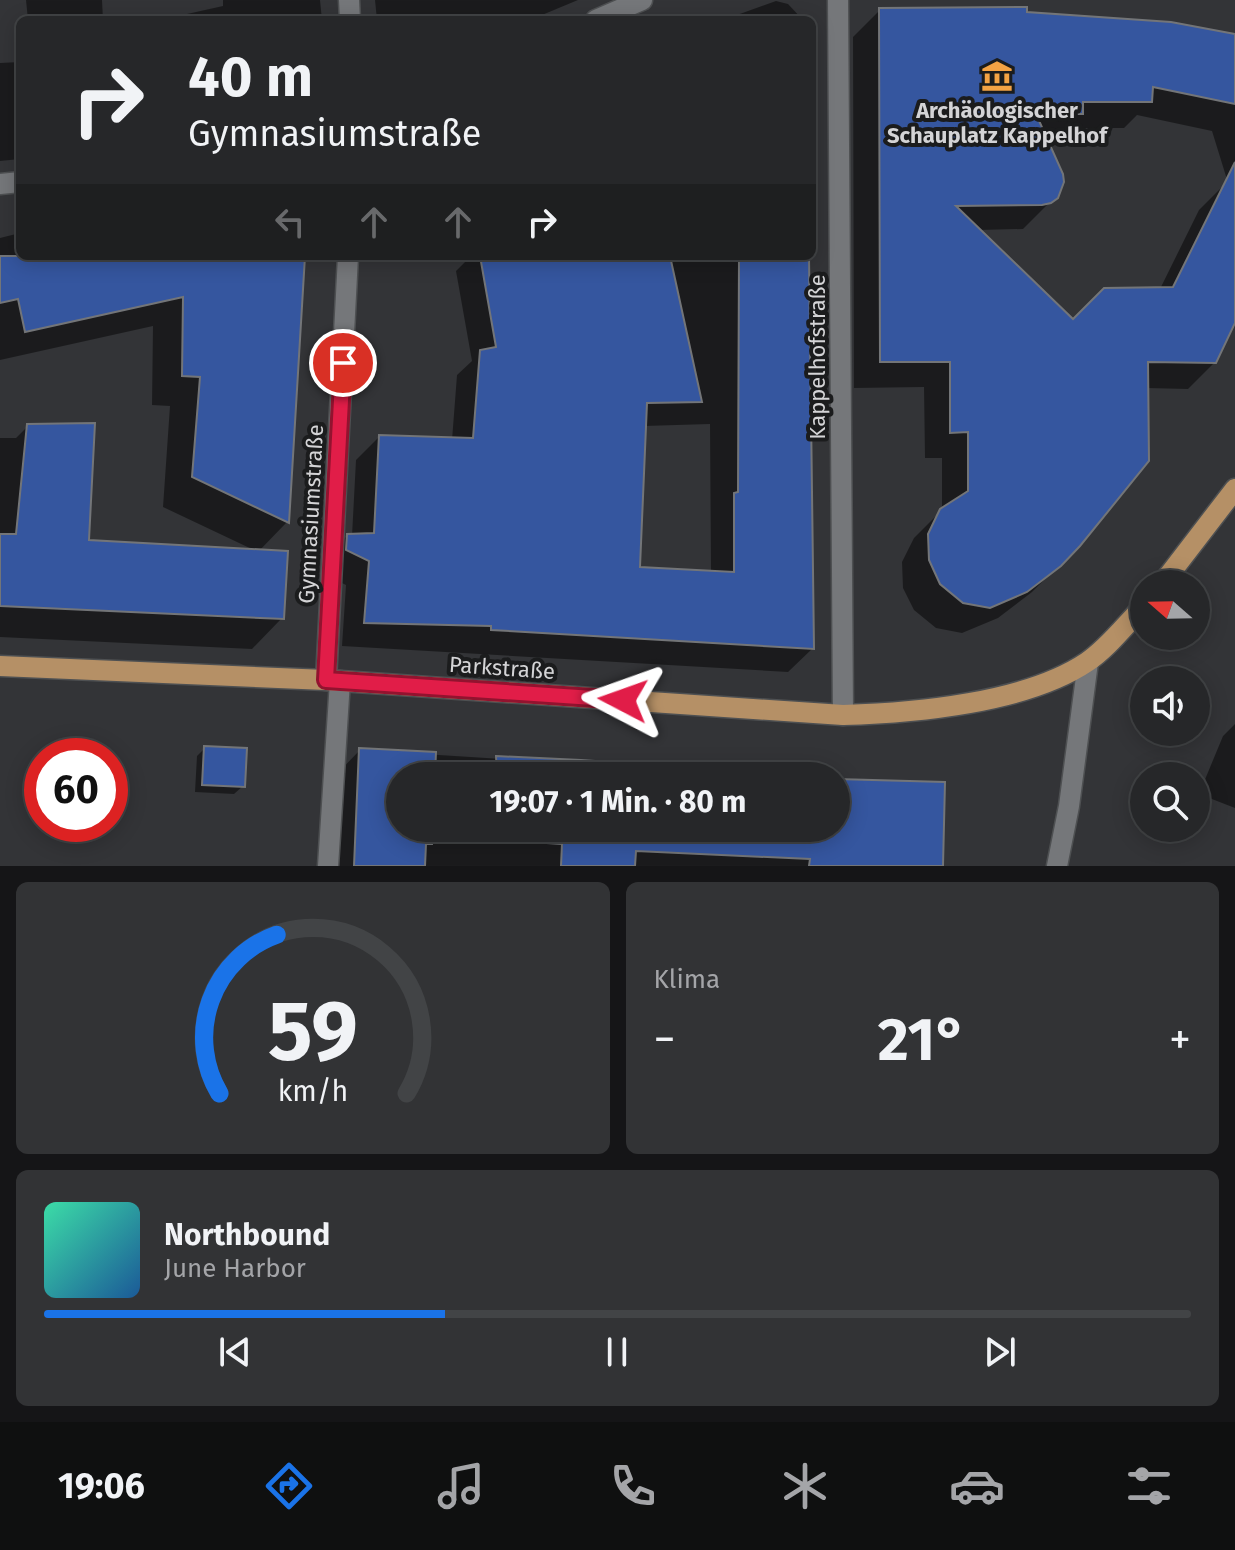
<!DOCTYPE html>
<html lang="de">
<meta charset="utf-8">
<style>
body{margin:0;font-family:"Fira Sans",sans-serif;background:#323335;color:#f1f3f6;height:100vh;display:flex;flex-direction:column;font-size:30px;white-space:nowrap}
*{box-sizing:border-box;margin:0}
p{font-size:26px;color:#a4a5a8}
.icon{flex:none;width:44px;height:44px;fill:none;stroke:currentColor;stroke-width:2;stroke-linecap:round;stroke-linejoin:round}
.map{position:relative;height:866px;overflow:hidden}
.drawer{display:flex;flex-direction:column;gap:16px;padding:16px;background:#151517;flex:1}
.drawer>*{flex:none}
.hud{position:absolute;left:16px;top:16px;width:800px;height:244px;border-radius:12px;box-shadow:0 4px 20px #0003,0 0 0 2px #424446;background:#262729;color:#f1f3f6;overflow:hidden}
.needle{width:52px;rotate:290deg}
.buttons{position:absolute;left:1130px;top:570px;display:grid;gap:16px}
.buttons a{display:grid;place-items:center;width:80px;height:80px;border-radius:50%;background:#262729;box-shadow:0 4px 20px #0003,0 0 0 2px #424446;font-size:40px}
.speed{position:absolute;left:24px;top:738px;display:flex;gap:16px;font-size:40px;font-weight:700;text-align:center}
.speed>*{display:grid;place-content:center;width:104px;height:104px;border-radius:50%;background:#262729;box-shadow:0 4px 20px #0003,0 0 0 2px #424446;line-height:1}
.speed .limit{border:12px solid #d22;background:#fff;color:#111}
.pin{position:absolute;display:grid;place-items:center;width:68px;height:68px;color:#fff;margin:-34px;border:4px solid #fff;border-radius:50%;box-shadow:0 2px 8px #0007}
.me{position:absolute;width:88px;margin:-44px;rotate:274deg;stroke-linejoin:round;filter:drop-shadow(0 0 6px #0008)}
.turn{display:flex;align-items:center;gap:28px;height:168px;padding:0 40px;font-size:36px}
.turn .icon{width:104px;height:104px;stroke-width:2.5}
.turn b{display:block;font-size:56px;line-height:68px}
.lanes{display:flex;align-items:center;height:76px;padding:0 40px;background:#0003;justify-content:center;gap:40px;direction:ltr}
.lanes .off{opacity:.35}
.big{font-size:60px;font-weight:700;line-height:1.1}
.drawer .widget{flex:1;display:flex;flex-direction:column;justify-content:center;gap:12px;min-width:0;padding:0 28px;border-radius:12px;background:#323335}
.drawer .dial{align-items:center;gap:0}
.dial svg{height:208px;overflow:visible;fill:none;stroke:#424446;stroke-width:7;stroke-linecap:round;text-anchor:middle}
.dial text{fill:#f1f3f6;stroke:none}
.song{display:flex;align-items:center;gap:24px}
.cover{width:96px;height:96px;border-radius:12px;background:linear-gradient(135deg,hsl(160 70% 55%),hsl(210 70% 35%))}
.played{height:8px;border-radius:4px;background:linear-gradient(90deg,#1a73e8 35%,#424446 35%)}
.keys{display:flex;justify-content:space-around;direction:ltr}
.heat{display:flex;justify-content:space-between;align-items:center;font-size:44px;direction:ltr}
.drawer .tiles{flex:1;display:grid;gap:16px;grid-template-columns:1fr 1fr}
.widget:last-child{grid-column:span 2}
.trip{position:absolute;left:386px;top:762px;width:464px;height:80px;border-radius:40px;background:#262729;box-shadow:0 4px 20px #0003,0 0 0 2px #424446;font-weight:700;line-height:80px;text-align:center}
.tabs{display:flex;height:128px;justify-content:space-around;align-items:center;background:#0f1010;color:#a4a5a8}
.tabs .icon{width:56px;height:56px}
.tabs .on{color:#1a73e8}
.tabs b{font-size:36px;color:#f1f3f6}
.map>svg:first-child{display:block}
</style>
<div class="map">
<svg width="1235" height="866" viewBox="0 0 1235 866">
<rect width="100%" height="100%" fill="#333437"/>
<!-- shadow -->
<path fill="#0007" fill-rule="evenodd" d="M26,0h76l1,20h-75z
M223,0h97l2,20h-162l63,-14z
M375,0h203l-48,20h-153z
M776,1l12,3 15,16h-80z
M880,10l145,4 210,23v282l-20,43 -27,27 -42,-1 -67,157 -47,47 -34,26 -36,15 -26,-5 -22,-18 -11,-22 -1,-26 12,-24 28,-28v-52h-17l-1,-71 -70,1 -1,-351zM1137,115l75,16 17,55 -4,-2 -26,26 -39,79 -87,33 -95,-92 45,-1 27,-27 -4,-62h8l12,-12h58z
M20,62v97l-20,2v-98z
M20,233v23h283l-16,266 -29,30 24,66 -30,31 -252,-12v-199h16l12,-12 59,116 169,9 -93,-44 7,-101 -18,-1 1,-79 -153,34v-122z
M471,256h335l6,393 -24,23 -446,-26 4,-61 -23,-11 1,-15 23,-23h5l4,-76 23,-23 73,3 5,-65 15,-14 -16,-90zM710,424l1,149 -73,-4 6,-143z
M1235,724v84l-36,-14 24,-58z
M205,748l38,38 -9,8 -39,-2 2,-36z
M360,750l412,26h-372v52h419l-9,38h-483l4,-86z"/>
<!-- building -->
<path fill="#35569f" stroke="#737578" stroke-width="2" d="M1027,7v5l144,10 64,12v70l-82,-17 -1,15h-69v12h-47l27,60 1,8 -6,16 -7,5 -9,2 -86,1 117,113 31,-31 69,-1 62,-125v161l-19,40 -68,-1 1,99 -69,85 -19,20 -34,26 -37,16 -27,-5 -23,-19 -11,-24 -1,-26 12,-25 28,-18v-59l-18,1v-71h-70l-1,-354z
M0,256h305l-16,267 -97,-46 8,-100 -18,-1 1,-79 -158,35 -7,-33 -18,4z
M480,256h190l32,146 -55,1 -7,164 94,5v-79l4,-1 1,-236h70l5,393 -323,-19v-4l-127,-3 5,-62 -23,-11 1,-16 27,-1 5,-98 94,3 7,-88 16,-3z
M95,423l-6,117 199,11 -4,68 -284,-13v-72h16l11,-110z
M204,746l43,2 -2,39 -43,-2z
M359,748l77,4 -1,24h-35v52h33l-1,16h-6l-1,22h-71z
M496,756l85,4 227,16h-311z
M836,779l109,3 -2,84h-134l1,-7 -174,-8 -1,15h-74l1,-22 -62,-4v-12h336z"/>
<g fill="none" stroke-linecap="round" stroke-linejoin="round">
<defs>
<path id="street" d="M349,0l1,20
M838,0l5,715
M596,20l46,-20
M0,184l20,-2
M326,680l22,-424
M328,866l12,-185"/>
<path id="secondary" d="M1057,866l12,-60 19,-144"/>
<path id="primary" d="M1162,584l73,-95
M0,666l326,14 517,35c72,-2 183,-12 244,-53 21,-14 39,-38 57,-56"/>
</defs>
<!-- street casing -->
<use href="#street" stroke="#4e5052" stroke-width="23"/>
<!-- secondary casing -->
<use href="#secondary" stroke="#4e5052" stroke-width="23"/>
<!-- primary casing -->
<use href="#primary" stroke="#4e5052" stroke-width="23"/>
<!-- street -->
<use href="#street" stroke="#75777a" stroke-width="20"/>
<!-- secondary -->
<use href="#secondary" stroke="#75777a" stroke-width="20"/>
<!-- primary -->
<use href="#primary" stroke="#b59066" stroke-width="20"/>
</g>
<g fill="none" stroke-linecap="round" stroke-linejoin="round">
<defs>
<path id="route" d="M343,363l-17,317 297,20"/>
</defs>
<!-- route casing -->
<use href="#route" stroke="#92132f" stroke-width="20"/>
<!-- route -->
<use href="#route" stroke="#e11d48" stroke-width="14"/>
</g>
<!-- icons -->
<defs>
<symbol id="museum-bare" viewBox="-9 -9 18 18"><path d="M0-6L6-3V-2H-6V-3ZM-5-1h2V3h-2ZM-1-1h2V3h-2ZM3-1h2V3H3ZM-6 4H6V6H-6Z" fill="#f4a344" stroke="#1b1c1d" stroke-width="2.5" paint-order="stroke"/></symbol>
</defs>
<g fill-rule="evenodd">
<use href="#museum-bare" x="975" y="54" width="44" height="44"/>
</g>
<g text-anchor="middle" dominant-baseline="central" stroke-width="8" stroke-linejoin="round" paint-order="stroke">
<!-- poi labels -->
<g font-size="22" font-weight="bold" fill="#d4d4d6" stroke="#1b1c1d">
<text x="997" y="110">Archäologischer<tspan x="997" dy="25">Schauplatz Kappelhof</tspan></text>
</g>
<!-- street labels -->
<g font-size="22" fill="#d4d4d6" stroke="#1b1c1d">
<text transform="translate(817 357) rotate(-90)">Kappelhofstraße</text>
<text transform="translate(311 514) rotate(-87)">Gymnasiumstraße</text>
<text transform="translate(502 668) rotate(4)">Parkstraße</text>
</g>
</g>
</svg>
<div class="buttons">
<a><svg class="needle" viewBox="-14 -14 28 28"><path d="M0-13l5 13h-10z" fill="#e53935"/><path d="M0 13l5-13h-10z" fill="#a4a5a8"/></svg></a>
<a><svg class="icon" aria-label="sound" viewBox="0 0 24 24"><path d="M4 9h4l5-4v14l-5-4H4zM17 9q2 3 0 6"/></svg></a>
<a><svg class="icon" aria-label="search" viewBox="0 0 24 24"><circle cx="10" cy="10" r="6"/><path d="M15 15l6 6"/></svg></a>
</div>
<div class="speed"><div class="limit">60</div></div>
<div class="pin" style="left:343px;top:363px;background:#d93025"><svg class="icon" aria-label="arrive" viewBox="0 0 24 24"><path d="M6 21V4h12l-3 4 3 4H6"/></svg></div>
<svg class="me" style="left:623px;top:700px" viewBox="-20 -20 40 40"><path d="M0-17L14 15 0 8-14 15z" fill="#e11d48" stroke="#fff" stroke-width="4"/></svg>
<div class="trip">19:07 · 1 Min. · 80 m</div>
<div class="hud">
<div class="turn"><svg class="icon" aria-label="right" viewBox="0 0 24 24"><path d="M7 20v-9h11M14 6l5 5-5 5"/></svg><div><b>40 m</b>Gymnasiumstraße</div></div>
<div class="lanes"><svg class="icon off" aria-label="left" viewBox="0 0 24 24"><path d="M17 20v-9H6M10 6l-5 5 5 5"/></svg><svg class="icon off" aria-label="ahead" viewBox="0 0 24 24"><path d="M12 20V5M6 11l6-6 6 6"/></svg><svg class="icon off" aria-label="ahead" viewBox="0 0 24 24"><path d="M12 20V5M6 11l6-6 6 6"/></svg><svg class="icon" aria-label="right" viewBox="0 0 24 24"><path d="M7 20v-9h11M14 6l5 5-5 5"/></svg></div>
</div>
</div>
<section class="drawer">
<div class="tiles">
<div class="widget dial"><svg viewBox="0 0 100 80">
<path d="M14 69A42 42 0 1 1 86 69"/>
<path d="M14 69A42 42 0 0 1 36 8" stroke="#1a73e8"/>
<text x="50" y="56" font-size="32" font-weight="700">59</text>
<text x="50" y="72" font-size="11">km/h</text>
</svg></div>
<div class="widget"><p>Klima</p>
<div class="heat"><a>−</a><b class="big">21°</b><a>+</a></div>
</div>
<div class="widget">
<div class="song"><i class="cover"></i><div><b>Northbound</b><p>June Harbor</p></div></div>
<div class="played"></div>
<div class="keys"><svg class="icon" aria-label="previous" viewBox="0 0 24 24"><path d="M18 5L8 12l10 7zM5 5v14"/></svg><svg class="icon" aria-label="pause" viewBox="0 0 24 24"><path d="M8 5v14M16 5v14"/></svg><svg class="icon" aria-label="next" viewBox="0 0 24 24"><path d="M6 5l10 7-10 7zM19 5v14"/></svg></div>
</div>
</div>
</section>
<nav class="tabs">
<b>19:06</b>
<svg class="icon on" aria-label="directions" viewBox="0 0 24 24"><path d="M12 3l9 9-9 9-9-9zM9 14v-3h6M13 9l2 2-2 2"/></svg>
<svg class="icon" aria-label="music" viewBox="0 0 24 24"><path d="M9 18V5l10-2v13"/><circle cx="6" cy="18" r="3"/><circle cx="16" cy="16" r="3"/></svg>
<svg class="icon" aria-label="phone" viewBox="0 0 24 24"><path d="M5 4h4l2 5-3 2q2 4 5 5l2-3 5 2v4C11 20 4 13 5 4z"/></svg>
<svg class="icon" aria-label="climate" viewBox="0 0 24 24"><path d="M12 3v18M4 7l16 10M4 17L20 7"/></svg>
<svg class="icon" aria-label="car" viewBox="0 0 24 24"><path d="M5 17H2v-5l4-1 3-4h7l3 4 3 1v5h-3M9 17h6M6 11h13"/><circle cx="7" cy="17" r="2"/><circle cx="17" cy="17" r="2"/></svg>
<svg class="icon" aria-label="filters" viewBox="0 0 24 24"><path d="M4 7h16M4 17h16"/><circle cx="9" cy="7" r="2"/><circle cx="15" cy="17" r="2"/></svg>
</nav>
